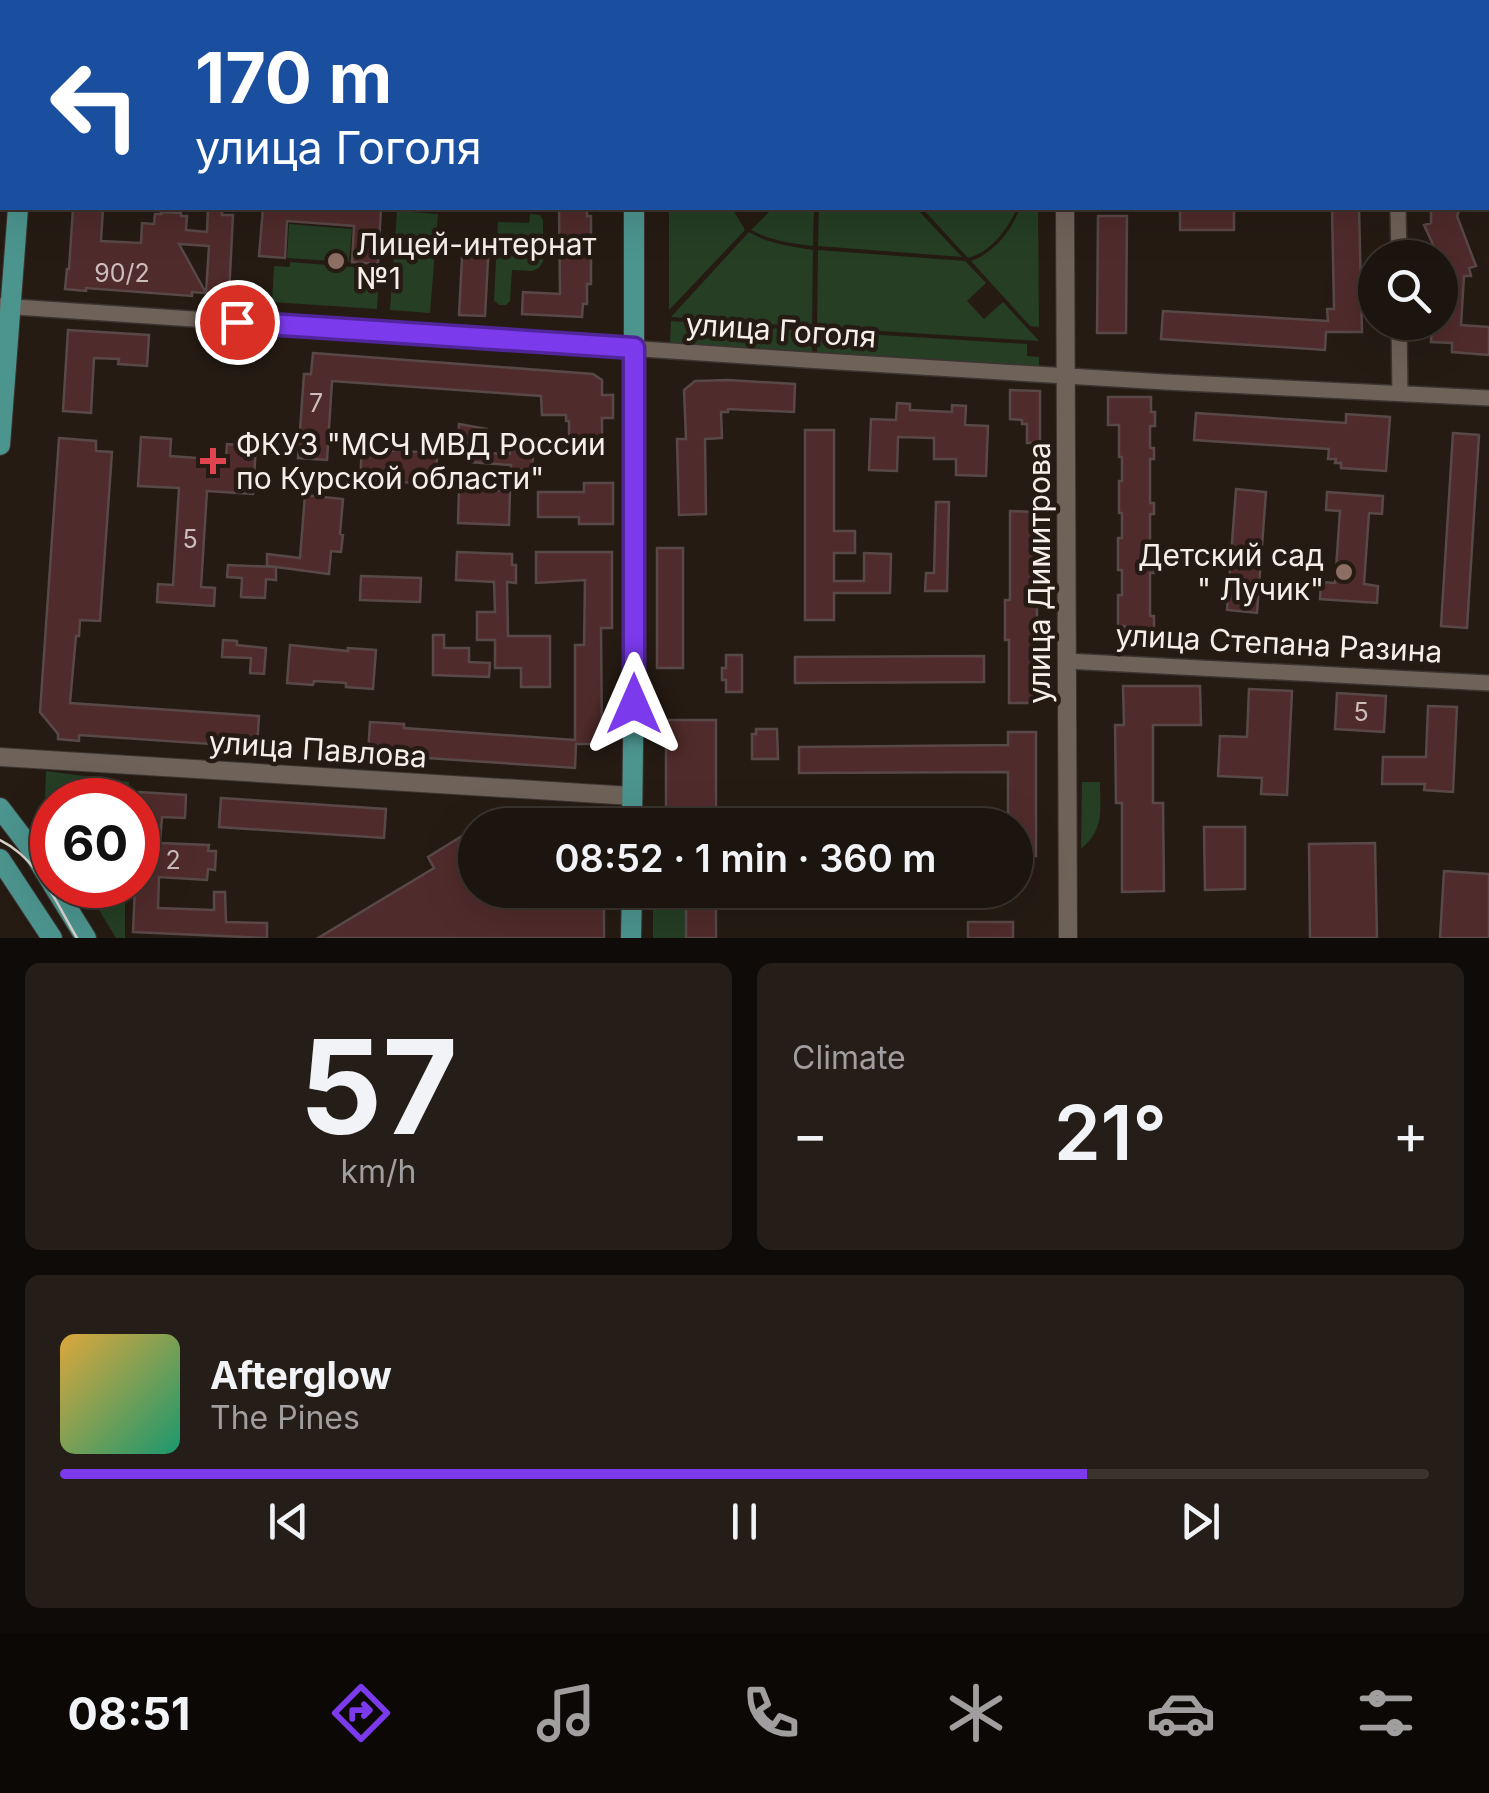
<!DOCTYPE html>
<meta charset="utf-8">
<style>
body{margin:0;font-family:Inter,sans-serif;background:#251d17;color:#f1f3f6;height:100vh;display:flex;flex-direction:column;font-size:38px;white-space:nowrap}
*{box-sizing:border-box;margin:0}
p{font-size:32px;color:#a09e9e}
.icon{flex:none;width:55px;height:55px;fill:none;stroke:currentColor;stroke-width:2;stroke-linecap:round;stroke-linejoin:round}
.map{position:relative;height:938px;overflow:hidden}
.side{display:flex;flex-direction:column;gap:25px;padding:25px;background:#0f0b08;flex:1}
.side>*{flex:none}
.top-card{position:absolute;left:0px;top:0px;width:1490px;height:210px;box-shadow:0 10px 40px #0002,0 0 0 2px #3a332e;background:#1a4fa0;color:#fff;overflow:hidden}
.tools{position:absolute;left:1358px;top:240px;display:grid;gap:20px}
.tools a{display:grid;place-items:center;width:100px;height:100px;border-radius:50%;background:#1c140e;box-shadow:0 10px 40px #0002,0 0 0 2px #3a332e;font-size:50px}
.speed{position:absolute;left:30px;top:778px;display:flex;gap:20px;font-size:50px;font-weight:700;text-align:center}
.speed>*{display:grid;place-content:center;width:130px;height:130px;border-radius:50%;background:#1c140e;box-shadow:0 10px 40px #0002,0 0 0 2px #3a332e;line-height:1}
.speed .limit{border:15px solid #d22;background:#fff;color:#111}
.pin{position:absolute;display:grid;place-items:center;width:85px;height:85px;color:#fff;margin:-42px;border:5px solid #fff;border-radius:50%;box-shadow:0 2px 10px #0007}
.me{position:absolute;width:110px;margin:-55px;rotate:0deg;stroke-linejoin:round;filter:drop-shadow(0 0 8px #0008)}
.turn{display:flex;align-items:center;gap:35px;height:210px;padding:0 30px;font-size:45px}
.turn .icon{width:130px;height:130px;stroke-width:2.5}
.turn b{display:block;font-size:70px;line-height:85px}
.big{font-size:75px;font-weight:600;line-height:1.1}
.side .widget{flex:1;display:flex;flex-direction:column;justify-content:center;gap:15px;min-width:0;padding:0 35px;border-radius:15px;background:#251d17}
.side .dial{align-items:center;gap:0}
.dial b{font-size:130px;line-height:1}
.song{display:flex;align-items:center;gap:30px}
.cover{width:120px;height:120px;border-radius:15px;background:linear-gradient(135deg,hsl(40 70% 55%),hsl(160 70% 35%))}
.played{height:10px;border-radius:5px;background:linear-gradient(90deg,#7c3aed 75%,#3a332e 75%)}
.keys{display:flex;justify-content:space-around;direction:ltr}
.heat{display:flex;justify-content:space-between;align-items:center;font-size:55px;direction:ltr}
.side .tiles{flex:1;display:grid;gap:25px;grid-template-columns:1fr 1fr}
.widget:last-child{grid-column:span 2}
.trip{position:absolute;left:458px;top:808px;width:575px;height:100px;border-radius:50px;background:#1c140e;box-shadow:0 10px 40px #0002,0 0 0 2px #3a332e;font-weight:600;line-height:100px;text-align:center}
.tabs{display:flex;height:160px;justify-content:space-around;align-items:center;background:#0b0806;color:#a09e9e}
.tabs .icon{width:70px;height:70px}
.tabs .active{color:#7c3aed}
.tabs b{font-size:45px;color:#f1f3f6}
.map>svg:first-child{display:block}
</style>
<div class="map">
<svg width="1489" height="938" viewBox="0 0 1489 938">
<rect width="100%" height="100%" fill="#251b13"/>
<!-- green -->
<path fill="#253e24" d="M669,208h63l13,22 -76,80z
M773,208h41l-1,38c-22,-3 -42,-5 -62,-16z
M819,208h97l46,49 -144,-11z
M922,208h95c-9,21 -26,44 -49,50z
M1020,208h18l1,119 -9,-1 -59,-65c23,-8 41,-31 49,-53z
M397,211l41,3 -8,99 -40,-3z
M530,214l10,1 3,5v41l-4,7 -7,3 -20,-1 -2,31 -4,4h-7l-5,-5 4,-78 31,1z
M289,224l63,5 -3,33 -62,-4z
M749,232c20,12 41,14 64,18l-1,77 -141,-10z
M818,250l147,11 21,22 -19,18 17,18 19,-17 36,39 -222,-14z
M290,262l75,6 1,4 13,1 -2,36 -105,-7 2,-36 16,1z
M671,321l141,10v22l-142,-10z
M817,331l210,13v12l12,1v12l-222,-16z
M46,771l83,11 -1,18 -83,1z
M1082,782h18c0,29 5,46 -19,67z
M84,885h41v53h-9z
M653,890h33v48h-33z"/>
<!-- building -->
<path fill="#502b2b" stroke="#584847" stroke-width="2.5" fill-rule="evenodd" d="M73,208h30l-2,33 40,2 1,-20 12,1 1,-10h6v-2l20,1v3h6l-1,14 21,2 1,-24h14v7h11l-4,80 -37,-3v4l-106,-8v3l-21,-2 2,-20h2zM179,244l30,2 -3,47z
M263,208h118l-3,56 -26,-2 2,-36 -67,-5 -2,37 -26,-2z
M559,208h28v8h4v68h-4v20h-4l-1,13 -60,-3 1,-22 37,2z
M1180,208h54v22h-54z
M1332,208h27l3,124h-36l-1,18 -164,-11 2,-28 165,10 -1,-12h7z
M1431,208h29l-3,8 19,50 -7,2 2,8h-7l-3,49 28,2v28l-37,-3v-9l-21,-1 1,-20h8v-47h7l-23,-50 7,-2z
M1098,216h29l-1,117h-29z
M463,239l26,2 -4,75 -26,-1z
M68,330l81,5 -2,31 -29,-2 1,-5 -25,-1 -3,55 -28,-2z
M313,353l280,21 9,6v15h11v23h-11v37h-29v-15h-4v-19h-3v-6h-24l-1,-19 -209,-15 -5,79 -29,-2 6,-84h7z
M728,380l67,4 -1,28 -66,-3v3h-7l1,26 -17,1 1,75 -27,1 -2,-76h9l-2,-49 11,-9z
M1010,390l30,1v52h-13v-19h-5v-4l-12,-1z
M1108,397h43v15h4v14h-5v22h4v11h-4v44h4v11h-4v48h4v11h-4v43h4v12h-4v12h-25v-14h-7v-31h4v-25h-4v-32h4v-25h-3v-32h3v-24h-3v-32h-11z
M897,403l13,1v6l42,2v-7l14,1 -1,19 23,1 -2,50 -30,-1v-16h-22v-21l-36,-1 -1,34 -28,-1 2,-51 25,1z
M1196,413l150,10v-9l44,3 -4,54 -45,-3v-5h-6l1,-4h-8l1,-10 -135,-9z
M459,424l28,5 -1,24 24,1 1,-15 23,2 -2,29 -21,-1v-4l-42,-3 1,-18 -12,-1z
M805,430h29v101h21v22h-21v28h30v-28l27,1 -1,39h-56v27h-29z
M1453,433l26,2 -12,193 -26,-2z
M141,437l30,2 -1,17 56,4 1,-16 29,2 -3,48 -46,-3 -6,96 14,1 -1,18 -57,-4 1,-18 15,1 6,-97 -41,-2z
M59,438l37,3v10l16,1 -12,169 -20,-1 -1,16h-3l-6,67 189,13 -2,31 -178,-12v6l-21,-2v-5l-18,-22z
M362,449l75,4 -1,31 -76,-4z
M584,483h29v41h-34v-7h-41v-25h46z
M459,489l51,2 -1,34 -51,-2z
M1236,489l30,3 -9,121 -30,-3z
M1327,492l56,4 -1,18 -13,-1 -5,71 14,2 -1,17 -57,-4 1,-17 14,1 5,-72 -14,-1z
M305,495l38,4 -3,35 3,1 -2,17 -10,-1 -2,23 -53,-7v13l-10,-1 -1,19 -24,-1 1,-19 -15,-1 1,-12 48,2 -9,-1v-12l33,4z
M936,502h13l-2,89h-22l1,-18h8z
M1010,511l27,1v191h-28v-63h-4v-40h5z
M657,548h26v120h-26z
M457,552l55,2v11h4v18l-9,-1 1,54h42v51h-29v-19h-26v-28h-18v-28h18l-1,-30 -38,-2z
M536,552h76v76h-11l1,116h-26l-1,24 -207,-14 2,-32 34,2v4l171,12v-95h9l1,-65 -49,3z
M361,576l60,2 -1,24 -60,-2z
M433,635h11v13h25v14l21,1 -1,14 -56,-2z
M223,640l14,1v4l29,3 -2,26 -14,-1 1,-15 -29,-1z
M290,645l58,6v-3l28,2 -3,39 -27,-2v-4l-32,-2 -1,4 -26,-2z
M726,655h16v37h-16v-12h-4v-12h4z
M984,656v26l-189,1v-26z
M1123,686h77l1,39h-48v78h10l1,88 -42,1v-89h-6l-1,-78h9z
M1249,689l43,2 -5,104 -26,-1 1,-16 -44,-2 2,-40 27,1z
M1337,693l49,3 -2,36 -49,-3z
M1428,706l29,1 -4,85 -29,-2 1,-6h-43l1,-27h43z
M666,720h50v105h-30v-6h-20v-82h-16v-13h16z
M756,729h21l1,30h-26v-25h4z
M1008,732h28v124h-21v-31h-7v-53l-209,1v-26l209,-2z
M139,792l47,3 -1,23 -23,-1 -2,26 49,2 -1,6h8l-1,19 -7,-1 -1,11 -48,-3 -1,31 56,2v-18h11l1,30 41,1v15l-134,-6 2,-47h3z
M221,798l165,11 -2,29 -165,-11z
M1204,827h41v62l-40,1z
M475,828v62h129v48h-286l116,-70 -6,-11z
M1375,843l2,95h-67l-1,-94z
M1444,871l45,3v64h-49z
M686,890h30v48h-30z
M968,922h45v16h-45z"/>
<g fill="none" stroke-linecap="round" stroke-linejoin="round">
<defs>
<path id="tertiary" d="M1392,0v2
M1398,208l1,50
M0,306l806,54 359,22 324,16
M1399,322l1,71
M1066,661l423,22"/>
<path id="secondary" d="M1063,0v2
M1065,208l3,730
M0,757l632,39"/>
<path id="primary" d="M633,0v2
M33,2v-2
M0,445l18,-237
M0,808l29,38 23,37
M632,825l2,-154v-463
M0,859l52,79
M53,885l33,53
M631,938l1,-48"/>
</defs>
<!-- tertiary casing -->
<use href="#tertiary" stroke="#3c3430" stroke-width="18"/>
<!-- secondary casing -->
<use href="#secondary" stroke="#3c3430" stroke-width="20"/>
<!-- primary casing -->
<use href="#primary" stroke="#3c3430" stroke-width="22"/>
<!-- tertiary -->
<use href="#tertiary" stroke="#6f6259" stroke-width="15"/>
<!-- secondary -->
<use href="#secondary" stroke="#6f6259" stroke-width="18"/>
<!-- primary -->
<use href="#primary" stroke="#4c948e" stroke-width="20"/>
<!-- tram -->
<path stroke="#dbd2cd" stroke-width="2.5" d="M0,840c39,19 56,63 77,98"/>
</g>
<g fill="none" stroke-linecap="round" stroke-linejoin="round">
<defs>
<path id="route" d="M237,322l397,26v356"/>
</defs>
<!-- route casing -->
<use href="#route" stroke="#51269a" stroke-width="25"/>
<!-- route -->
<use href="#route" stroke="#7c3aed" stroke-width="18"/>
</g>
<!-- markers -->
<g fill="#8d6e63" stroke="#251b13" stroke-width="4">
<circle cx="336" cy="261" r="10"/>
<circle cx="1344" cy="572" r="10"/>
</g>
<path fill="#e0444e" stroke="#251b13" stroke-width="4" d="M208 446h10v10h10v10h-10v10h-10v-10h-10v-10h10z"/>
<g text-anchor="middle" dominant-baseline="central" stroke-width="9" stroke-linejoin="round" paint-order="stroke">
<!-- number labels -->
<g font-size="25" fill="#ccbdba">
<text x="122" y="273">90/2</text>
<text x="316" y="403">7</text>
<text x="190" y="539">5</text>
<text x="1361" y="712">5</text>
<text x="173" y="860">2</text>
</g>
<!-- poi labels -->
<g font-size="30" fill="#f6eee9" stroke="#251b13" text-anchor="start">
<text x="356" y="244">Лицей-интернат<tspan x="356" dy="34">№1</tspan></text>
<text x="236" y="444">ФКУЗ "МСЧ МВД России<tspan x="236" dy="34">по Курской области"</tspan></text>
<text x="1324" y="555" text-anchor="end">Детский сад<tspan x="1324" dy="34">" Лучик"</tspan></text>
</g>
<!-- street labels -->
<g font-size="30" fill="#f6eee9" stroke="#251b13">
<text transform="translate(781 330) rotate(4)">улица Гоголя</text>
<text transform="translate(1039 573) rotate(-90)">улица Димитрова</text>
<text transform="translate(1279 643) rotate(3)">улица Степана Разина</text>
<text transform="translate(318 749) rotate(4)">улица Павлова</text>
</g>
</g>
</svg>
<div class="tools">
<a><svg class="icon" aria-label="search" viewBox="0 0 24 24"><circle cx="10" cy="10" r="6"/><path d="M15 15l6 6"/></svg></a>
</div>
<div class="speed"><div class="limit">60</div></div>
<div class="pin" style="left:237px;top:322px;background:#d93025"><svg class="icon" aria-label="arrive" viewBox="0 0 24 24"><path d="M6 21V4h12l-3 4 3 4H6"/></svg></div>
<svg class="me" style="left:634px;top:704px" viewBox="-20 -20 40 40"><path d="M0-17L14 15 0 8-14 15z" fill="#7c3aed" stroke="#fff" stroke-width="4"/></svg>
<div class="trip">08:52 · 1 min · 360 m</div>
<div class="top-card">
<div class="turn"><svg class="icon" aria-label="left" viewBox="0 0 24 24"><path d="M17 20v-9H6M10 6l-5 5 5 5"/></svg><div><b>170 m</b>улица Гоголя</div></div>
</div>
</div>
<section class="side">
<div class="tiles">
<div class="widget dial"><b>57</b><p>km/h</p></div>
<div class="widget"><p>Climate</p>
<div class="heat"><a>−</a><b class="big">21°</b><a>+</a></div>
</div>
<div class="widget">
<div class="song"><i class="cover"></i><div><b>Afterglow</b><p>The Pines</p></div></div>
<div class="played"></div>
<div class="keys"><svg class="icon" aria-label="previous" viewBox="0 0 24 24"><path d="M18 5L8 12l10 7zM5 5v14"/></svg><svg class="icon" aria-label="pause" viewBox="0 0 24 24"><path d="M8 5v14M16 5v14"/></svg><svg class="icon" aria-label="next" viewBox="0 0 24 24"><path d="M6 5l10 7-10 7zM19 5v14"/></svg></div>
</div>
</div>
</section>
<nav class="tabs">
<b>08:51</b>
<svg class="icon active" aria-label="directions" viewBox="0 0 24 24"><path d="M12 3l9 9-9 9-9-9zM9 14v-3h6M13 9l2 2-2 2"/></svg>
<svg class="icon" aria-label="music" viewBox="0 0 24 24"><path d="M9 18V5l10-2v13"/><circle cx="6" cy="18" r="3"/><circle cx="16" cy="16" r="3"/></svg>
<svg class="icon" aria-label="phone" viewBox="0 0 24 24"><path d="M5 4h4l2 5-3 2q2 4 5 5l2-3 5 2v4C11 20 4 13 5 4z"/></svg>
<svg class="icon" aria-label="climate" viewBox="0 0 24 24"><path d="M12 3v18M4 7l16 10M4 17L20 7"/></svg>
<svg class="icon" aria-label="car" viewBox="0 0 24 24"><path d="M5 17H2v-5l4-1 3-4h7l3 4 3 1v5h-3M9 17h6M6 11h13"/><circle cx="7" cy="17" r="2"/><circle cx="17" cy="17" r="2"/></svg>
<svg class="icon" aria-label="filters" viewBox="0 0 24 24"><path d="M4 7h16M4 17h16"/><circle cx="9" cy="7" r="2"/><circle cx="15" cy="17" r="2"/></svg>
</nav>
